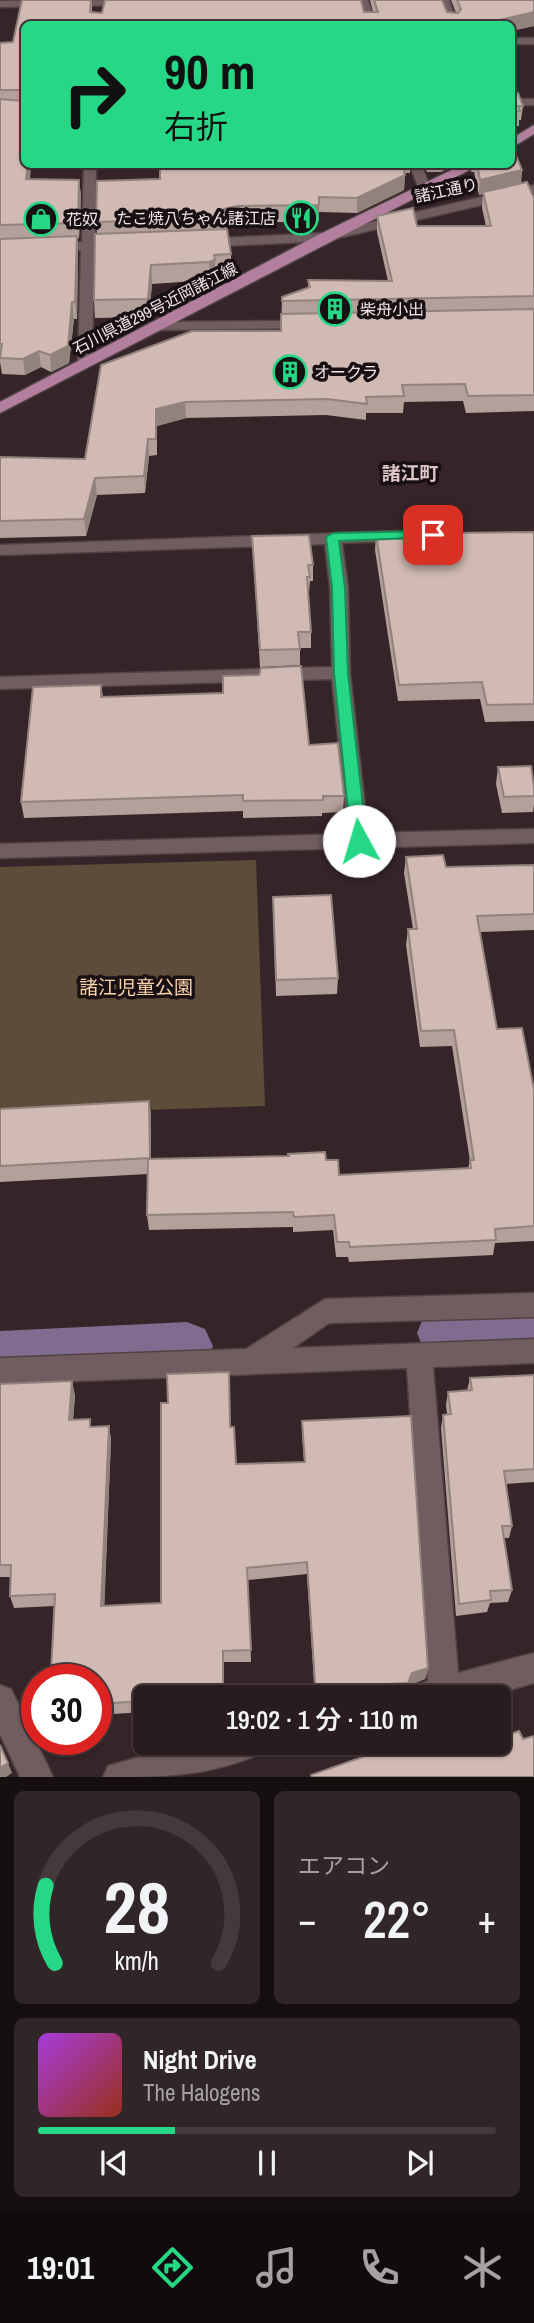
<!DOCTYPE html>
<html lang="ja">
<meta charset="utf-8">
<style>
body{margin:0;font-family:"Archivo Narrow","Noto Sans JP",sans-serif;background:#302527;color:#f1f3f6;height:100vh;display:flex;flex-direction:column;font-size:26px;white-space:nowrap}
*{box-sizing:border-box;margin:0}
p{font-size:23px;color:#a5a1a4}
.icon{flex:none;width:38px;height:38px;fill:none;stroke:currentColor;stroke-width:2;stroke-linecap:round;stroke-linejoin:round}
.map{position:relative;height:1777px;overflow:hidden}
.sheet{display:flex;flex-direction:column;gap:14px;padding:14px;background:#160f10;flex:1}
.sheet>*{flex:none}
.hud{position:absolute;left:21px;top:21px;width:494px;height:147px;border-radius:10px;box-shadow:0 2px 5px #0004,0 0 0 2px #443a3c;background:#26d886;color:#111;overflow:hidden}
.speed{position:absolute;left:21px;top:1664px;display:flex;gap:14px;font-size:35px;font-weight:700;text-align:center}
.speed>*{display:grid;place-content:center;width:91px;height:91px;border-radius:50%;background:#281c1e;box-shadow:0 2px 5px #0004,0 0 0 2px #443a3c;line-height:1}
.speed .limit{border:10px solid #d22;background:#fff;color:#111}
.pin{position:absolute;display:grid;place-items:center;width:60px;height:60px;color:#fff;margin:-30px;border-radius:14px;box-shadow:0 4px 10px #0006}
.me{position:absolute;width:77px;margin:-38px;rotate:354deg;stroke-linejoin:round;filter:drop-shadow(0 0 5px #0008)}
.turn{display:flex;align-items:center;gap:24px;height:147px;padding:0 28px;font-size:32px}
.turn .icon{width:91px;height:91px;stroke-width:2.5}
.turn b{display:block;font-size:49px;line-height:60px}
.big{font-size:52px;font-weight:600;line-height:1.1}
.sheet .tile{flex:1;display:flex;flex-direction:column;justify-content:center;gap:10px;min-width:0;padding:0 24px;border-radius:10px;background:#302527}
.sheet .dial{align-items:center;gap:0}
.dial svg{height:182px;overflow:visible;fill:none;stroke:#443a3c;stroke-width:7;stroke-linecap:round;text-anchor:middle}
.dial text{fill:#f1f3f6;stroke:none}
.song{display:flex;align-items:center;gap:21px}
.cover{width:84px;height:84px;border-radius:10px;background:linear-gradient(135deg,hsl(280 70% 55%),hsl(10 70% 35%))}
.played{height:7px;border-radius:4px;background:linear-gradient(90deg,#26d886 30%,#443a3c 30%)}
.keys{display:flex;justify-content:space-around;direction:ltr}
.heat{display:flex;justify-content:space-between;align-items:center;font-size:38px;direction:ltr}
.sheet .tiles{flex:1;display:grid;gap:14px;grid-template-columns:1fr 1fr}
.tile:last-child{grid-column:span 2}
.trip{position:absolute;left:133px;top:1685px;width:378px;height:70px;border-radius:10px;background:#281c1e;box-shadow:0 2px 5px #0004,0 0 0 2px #443a3c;font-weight:600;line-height:70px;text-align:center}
.dock{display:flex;height:112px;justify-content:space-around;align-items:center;background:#100b0c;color:#a5a1a4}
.dock .icon{width:49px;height:49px}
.dock .selected{color:#26d886}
.dock b{font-size:32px;color:#f1f3f6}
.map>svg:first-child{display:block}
</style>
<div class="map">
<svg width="534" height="1777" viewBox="0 0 534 1777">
<rect width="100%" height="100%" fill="#362528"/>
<!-- green -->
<path fill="#5d4c3a" d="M256,860l9,246 -265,9v-248z"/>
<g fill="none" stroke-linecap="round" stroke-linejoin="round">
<!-- canal -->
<path fill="#806c8f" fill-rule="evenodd" d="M534,1307v46l-92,3 -18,-6 -7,-17 7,-17 18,-6z
M187,1322l18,7 8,17 -8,17 -18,7 -187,9v-48z"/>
<defs>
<path id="minor" d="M135,0l-4,5 -131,2v-6z
M358,0h10l7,24h-10z
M439,0h10l8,24h-10z
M511,38h23v6h-23z
M511,99h23v6h-23z
M84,164h12l-1,78 29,-1 7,4 -7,4 -30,1 -2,113 -7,4 -7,-4 3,-113 -81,2v-8l82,-2z
M409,164h12l10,26 -2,3h-8z
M534,185v8l-209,48 -123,6 -7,-4 7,-4 123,-6z
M308,321l5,1v6l-153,2 -7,-4 7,-4z
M402,531l8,5 -2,4 -66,3 6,45 2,85 18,160 166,-4v14l-534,15v-14l348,-10 -16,-155 -332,10v-12l332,-10 -2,-79 -5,-44 -325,11v-10z
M534,1293v24l-205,6 -36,25 241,-9v24l-101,4 25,306 76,-20v30l-53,15h-74l4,-11 17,-6 -21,-313 -407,16v-26l246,-9 79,-50z
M0,1685l11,4 42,88h-33l-20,-43z
M188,1743h77l-5,11c-55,23 -99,23 -157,23l5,-11z"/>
<path id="major" d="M534,125v9l-23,14v-9z
M464,164h17l-481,249v-11l320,-168z"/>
</defs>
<!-- minor casing -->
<use href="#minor" stroke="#504243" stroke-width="3"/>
<!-- major casing -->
<use href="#major" stroke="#504243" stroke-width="3"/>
<!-- minor -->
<use href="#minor" fill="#715d60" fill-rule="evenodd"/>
<!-- major -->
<use href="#major" fill="#b2809e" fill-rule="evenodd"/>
</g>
<!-- wall -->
<path fill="#b3a09a" d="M22,0h70v12l10,1 3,-13h256l3,12h9l-3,-12h72l5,12 9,1 -5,-13h83v26l-23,5v-7h-487v140h7l-1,15 49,1 2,16 -2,42 -2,1 1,13 -1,67h-3l-5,44 -18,9 -10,-5 -16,8 -23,-1 -2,-12v-319l13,-1z
M511,74l2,17 10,15 -2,14h-2v6h-8z
M160,164h250v9h-5l-1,17 -47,23 -38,-1v9l-7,1h-74l-12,2 5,30v18l-16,1v5l-5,2 -58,4 -3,33 -54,1 -1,-18 3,-67 -1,-11 64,-43z
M424,164h33l-16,8h-14z
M472,164h39l11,6 -1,14 13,14v213l-68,2 -3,-12 -59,1 -1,11h-37v7l-40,-5 -140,3 -29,8v29l-8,1 -4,37 -48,2 -11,41 -86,2v-81l85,2 196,-128 1,-34 26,-9v-8l80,1 -11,-49v-16l40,10h69l-4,-18 1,-14 -4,1 -5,-23h-3z
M376,534l158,1v186l-49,1 -5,-23 -82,2 -23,-151z
M252,536l61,29v16h-3l-1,12h-1l3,39v16h-11v17l-40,2z
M101,685l2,12 206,48 35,51 -1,16 -21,1v3l-79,2v-7l-219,7 -3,-16z
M498,767l36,20v17l-1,8 -31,1 -6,-29z
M406,857l40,10 88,-2v65l-54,2 17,97 37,61v151l-39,2 -2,12 -144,7 -1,-5h-12l-3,-27 -40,2v-5l-144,3 -2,-15 1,-41 -148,8v-73l149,-8 2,15v43l175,1 13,15 129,-7 2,-7 -18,-115 -32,1 -14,-102 2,-16h5l-9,-56z
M273,897l65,81 -1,16 -61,2z
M534,1375v107l-28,2 6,42 -3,12h-5l8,52 -4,12 -18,1 -3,9 -31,4 -15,-188 2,-13 4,-1 -1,-9 2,-13 19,-1 3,-13z
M0,1384l75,11 -2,25 19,7 17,-1 2,14 -7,166 57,-3 70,-176 5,37 68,-2 -2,-28v-13l126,247 -3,11 -15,6 -4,9 -37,2 -1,2h-53l-8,-124 -59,6 3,82h-28l1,36h-79v14l-49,3v-35h-42l-3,-7 3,-67 -40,2 -4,-12 1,-19h-11z"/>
<!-- shaded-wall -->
<path fill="#92827d" d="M534,12v14l-23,5v-7h-20v-2z
M511,82h3l-2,14 -1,1z
M28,164h3l-3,30 -2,-15z
M442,164h15l-16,8z
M522,170l-2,15 -41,10 1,-15z
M405,175l-1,15 -47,23v-15z
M79,180l2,16 -2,42 -1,-15z
M319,205v16l-7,1 1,-16z
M237,206l1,16 -12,2 -2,-15z
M77,236l1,16 -1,67 -2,-17z
M215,260v18l-5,2 -1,-18z
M151,265l1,19 -3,33 -1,-18z
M72,302l2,17 -5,44 -18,9 -1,-17z
M39,351l2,16 -16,8 -2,-16z
M185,402l1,16 -29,8v29l-1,-46z
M148,439l1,17 -4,37 -1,-17z
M95,478l2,17 -11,41 -2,-17z
M149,1101l2,15v58l-1,-16z
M72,1381l3,14 -3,39 -3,-14z
M109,1426l2,14 -7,178 -3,-12z
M428,1668l-3,11 -15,6 -4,9 2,-11 4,-10z
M160,1743h19l-18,5z
M8,1763l4,10 -6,4h-6v-9z"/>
<!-- building -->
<path fill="#d0bab3" stroke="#92827d" stroke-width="2" d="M22,0h69l-1,12 12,1 3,-13h256l3,12h14l-4,-12h68l5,12 11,1 3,-4 -4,-9h77v12l-43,10 1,2h-468v110l-1,12h1v18h4l-2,15 53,1 -1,43 -78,2v-126l22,2 2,-11h-24v-47l13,-1z
M511,91l7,2 5,13h-5l2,5 -9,1z
M511,143l11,27 -42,10 -3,-16h34z
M160,164h243l2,11 -48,23 -38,-1v8l-82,1 -13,3 2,9 -130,4 1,-41 63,-2z
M527,182l7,16v98l-252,5v-4l28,-10 -2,-7 84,1 -15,-65 36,-8 4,18h74l-8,-34z
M227,229l4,25 -17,1 1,5 -6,2 -58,3 -3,34 -54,1 1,-66z
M77,236l-2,66h-3l-4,44 -18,9 -11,-4 -16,8 -23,-1 2,-14h-2v-105z
M534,309v86l-66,1 -3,-12 -63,1 2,11 -38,1 1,7 -40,-5 -142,3 -29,7v30h-8l-4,37 -49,2 -11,41 -84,2v-64l85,2 16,-94 91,-34h89v-17z
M533,532l1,3v169l-47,1 -5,-23 -83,3 -23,-151z
M309,535l4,30h-5l2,12h-3l4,55h-13l2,17 -40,1 -8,-114z
M301,666l8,79 29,-2 6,53h-21v4l-80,1v-6l-222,7 12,-115 68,-2v12l122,-4v-17l36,-1 2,-7z
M531,766l3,21v9l-30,1 -6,-30z
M443,855l3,12 88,-2v49l-57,2 20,113 25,-1 12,62v136l-39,3 1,11 -146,7 -1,-5h-12l-3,-27 -40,2 -1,-5 -146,3 1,-56 141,-3 -1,-2 37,-2 1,8h12l1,15 132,-7 -1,-8h4l-20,-130 -33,1 -13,-102h9l-11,-72z
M331,895l7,83 -62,2 -3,-83z
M149,1101l1,57 -150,8v-57z
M229,1372l1,55h4l2,37 69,-2 -3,-41 109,-5 17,252 -16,5 -4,10 -39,2 1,3 -20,3 -1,5 -33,1 -9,-135 -60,6 4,82 -28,1v47h-78v3l-49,3v-24h-32v-7h-13l4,-79 -45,2 1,-31h-11v-181l72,-3 -3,39 21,-1v8l19,-1 -8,180 60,-3v-200h7l-1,-29z
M534,1375v94l-30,2 8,55h-10l10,64 -22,1 1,9 -32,4 -16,-189 8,-1 -3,-22 24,-2 -2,-12z
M519,1731l4,8 11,-3v41h-222l-1,-2 77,-27 17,-5h94v-5z
M0,1745l8,18 -8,5z"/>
<!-- route -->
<path fill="#26d886" stroke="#198c57" stroke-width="2" d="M433,531l5,1v5l-99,4 6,47 3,85 19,168 -8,5 -8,-5 -17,-168 -2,-85 -6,-51 7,-4z"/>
<!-- icons -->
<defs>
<symbol id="restaurant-ring" viewBox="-11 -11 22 22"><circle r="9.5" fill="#181012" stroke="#26d886" stroke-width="1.5"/><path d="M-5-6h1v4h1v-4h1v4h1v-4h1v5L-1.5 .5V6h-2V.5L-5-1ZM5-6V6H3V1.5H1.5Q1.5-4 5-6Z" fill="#26d886"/></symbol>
<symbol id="shop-ring" viewBox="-11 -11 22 22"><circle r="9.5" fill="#181012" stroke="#26d886" stroke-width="1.5"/><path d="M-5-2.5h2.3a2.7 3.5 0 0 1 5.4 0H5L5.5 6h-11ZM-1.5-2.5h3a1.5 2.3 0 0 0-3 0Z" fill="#26d886"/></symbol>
<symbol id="building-ring" viewBox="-11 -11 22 22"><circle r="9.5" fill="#181012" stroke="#26d886" stroke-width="1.5"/><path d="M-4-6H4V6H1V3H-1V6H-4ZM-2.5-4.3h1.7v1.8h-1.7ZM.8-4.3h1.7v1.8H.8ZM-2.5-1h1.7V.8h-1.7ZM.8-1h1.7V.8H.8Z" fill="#26d886"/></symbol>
</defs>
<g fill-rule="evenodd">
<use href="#restaurant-ring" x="282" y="199" width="38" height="38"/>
<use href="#shop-ring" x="22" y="200" width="38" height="38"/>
<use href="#building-ring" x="316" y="290" width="38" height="38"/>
<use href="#building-ring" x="271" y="353" width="38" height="38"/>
</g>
<g text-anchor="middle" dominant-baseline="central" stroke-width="7" stroke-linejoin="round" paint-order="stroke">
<!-- far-street labels -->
<g font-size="16" fill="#f1e5e6" stroke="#181012">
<text transform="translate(446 190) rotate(-12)">諸江通り</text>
<text transform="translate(155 308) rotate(-27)">石川県道299号近岡諸江線</text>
</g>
<!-- far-poi labels -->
<g font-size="16" fill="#f1e5e6" stroke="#181012" text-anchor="start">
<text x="276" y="218" text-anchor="end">たこ焼八ちゃん諸江店</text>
<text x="66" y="219">花奴</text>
<text x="360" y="309">柴舟小出</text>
<text x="314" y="372">オークラ</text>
</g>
<!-- far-quarter labels -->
<g font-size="19" font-weight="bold" fill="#ddc5c8" stroke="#181012">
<text x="410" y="473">諸江町</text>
</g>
<!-- park labels -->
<g font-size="19" fill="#fbd3aa" stroke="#181012">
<text x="136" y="987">諸江児童公園</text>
</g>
</g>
</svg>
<div class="speed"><div class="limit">30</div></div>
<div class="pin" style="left:433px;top:535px;background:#d93025"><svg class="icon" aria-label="arrive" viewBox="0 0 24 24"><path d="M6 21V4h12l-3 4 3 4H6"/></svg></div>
<svg class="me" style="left:359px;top:841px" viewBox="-20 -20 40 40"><circle r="19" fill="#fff"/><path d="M0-13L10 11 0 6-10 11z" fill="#26d886"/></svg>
<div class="trip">19:02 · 1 分 · 110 m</div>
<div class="hud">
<div class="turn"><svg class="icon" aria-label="right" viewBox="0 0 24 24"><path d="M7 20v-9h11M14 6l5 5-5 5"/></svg><div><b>90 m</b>右折</div></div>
</div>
</div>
<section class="sheet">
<div class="tiles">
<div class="tile dial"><svg viewBox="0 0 100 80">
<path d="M14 69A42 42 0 1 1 86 69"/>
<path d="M14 69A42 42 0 0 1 10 35" stroke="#26d886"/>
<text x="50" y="56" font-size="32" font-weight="700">28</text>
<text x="50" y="72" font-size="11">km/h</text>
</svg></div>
<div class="tile"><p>エアコン</p>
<div class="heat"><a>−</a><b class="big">22°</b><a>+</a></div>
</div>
<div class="tile">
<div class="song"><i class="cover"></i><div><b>Night Drive</b><p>The Halogens</p></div></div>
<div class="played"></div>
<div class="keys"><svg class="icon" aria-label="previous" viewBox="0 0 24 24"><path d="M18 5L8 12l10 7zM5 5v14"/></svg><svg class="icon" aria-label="pause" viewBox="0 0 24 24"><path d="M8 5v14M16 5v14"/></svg><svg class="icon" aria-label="next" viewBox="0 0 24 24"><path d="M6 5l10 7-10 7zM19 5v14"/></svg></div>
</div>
</div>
</section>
<nav class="dock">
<b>19:01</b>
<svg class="icon selected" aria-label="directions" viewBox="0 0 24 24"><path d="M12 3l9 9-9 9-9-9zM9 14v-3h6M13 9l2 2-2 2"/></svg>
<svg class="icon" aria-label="music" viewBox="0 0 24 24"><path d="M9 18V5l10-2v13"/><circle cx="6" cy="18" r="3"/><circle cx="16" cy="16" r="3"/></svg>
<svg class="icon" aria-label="phone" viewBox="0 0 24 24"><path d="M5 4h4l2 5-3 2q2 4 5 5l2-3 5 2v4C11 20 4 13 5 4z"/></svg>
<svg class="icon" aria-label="climate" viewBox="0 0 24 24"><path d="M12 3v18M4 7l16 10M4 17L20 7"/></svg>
</nav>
